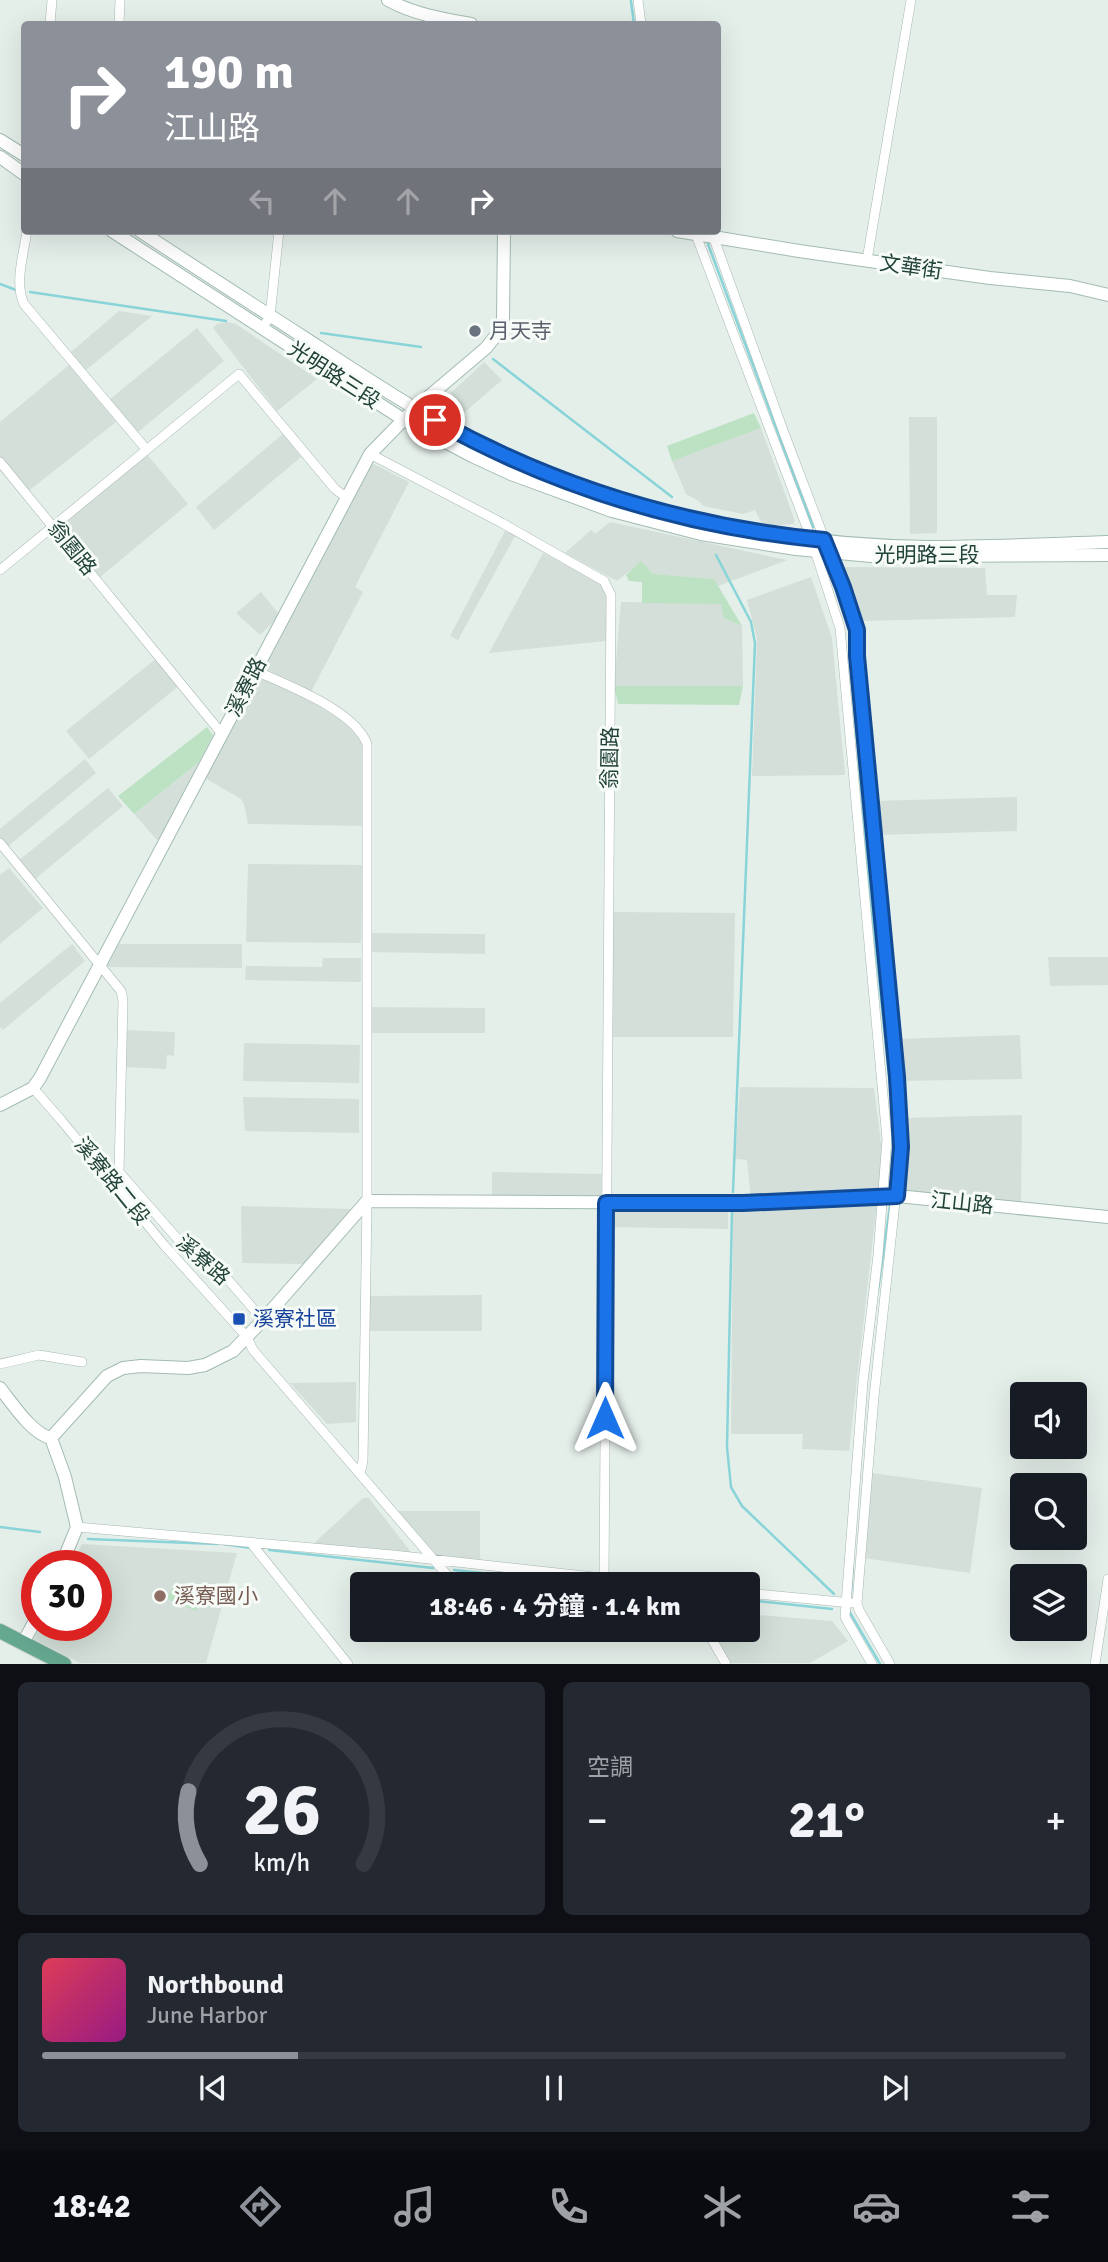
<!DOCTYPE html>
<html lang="zh-TW">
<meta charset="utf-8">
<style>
body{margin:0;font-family:Signika,"Noto Sans TC",sans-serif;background:#242831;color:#f1f3f6;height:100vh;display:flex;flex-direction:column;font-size:26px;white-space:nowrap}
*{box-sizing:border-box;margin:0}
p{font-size:23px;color:#9ea1a6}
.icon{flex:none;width:38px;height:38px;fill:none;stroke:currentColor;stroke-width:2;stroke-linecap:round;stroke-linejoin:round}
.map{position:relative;height:1664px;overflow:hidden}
.details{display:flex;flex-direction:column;gap:18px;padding:18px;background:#0d0f14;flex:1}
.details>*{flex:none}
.hud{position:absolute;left:21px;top:21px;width:700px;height:214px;border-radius:7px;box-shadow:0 7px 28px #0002;background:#8c9099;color:#fff;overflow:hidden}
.buttons{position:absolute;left:1010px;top:1382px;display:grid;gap:14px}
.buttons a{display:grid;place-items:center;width:77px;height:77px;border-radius:7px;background:#171b24;box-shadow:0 7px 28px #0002;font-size:35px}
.speed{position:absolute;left:21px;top:1550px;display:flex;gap:14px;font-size:35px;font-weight:700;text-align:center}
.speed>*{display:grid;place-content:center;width:91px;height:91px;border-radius:50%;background:#171b24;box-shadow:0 7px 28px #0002;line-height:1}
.speed .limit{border:10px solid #d22;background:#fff;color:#111}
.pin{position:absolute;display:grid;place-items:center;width:60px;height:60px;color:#fff;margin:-30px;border:4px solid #fff;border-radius:50%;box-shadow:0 2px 7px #0007}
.me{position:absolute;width:77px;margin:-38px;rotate:0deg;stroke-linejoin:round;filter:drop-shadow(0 0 5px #0008)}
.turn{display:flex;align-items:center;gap:24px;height:147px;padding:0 28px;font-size:32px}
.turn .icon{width:91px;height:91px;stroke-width:2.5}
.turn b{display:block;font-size:49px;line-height:60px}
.lanes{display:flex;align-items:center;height:66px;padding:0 28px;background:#0003;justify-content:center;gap:35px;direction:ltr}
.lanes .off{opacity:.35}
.big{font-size:52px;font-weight:700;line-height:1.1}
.details .widget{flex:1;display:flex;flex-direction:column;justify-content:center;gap:10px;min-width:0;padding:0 24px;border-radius:10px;background:#242831}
.details .dial{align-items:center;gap:0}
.dial svg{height:182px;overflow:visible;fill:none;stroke:#363941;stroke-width:7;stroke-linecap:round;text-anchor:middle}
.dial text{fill:#f1f3f6;stroke:none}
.song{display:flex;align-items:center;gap:21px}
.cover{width:84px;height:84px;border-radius:10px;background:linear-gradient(135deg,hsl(350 70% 55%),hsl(310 70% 35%))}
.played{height:7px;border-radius:4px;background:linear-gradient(90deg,#8c9099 25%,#363941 25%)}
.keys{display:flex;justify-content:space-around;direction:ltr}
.heat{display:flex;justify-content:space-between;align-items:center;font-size:38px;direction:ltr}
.details .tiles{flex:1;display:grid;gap:18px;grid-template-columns:1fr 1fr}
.widget:last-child{grid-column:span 2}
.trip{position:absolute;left:350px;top:1572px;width:410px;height:70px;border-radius:7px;background:#171b24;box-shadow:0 7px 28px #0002;font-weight:700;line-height:70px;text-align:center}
.menu{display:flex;height:112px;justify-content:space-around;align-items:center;background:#090b0e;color:#9ea1a6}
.menu .icon{width:49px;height:49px}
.menu .selected{color:#8c9099}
.menu b{font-size:32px;color:#f1f3f6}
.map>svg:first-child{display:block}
</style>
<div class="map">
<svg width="1108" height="1664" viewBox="0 0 1108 1664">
<rect width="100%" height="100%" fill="#e5efea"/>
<!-- built -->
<path fill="#d3dfd8" d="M119,311l33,5 -66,54 -15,-18z
M227,322l9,2 81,55 -40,32 -64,-83 4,-4z
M197,328l27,33 -86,71 -28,-33z
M484,362l18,18 -44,38 -6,3 -17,-13z
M69,365l47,57 -89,70 -27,-32v-38z
M909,417h28v116l-27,1z
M761,428l34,93 -2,3 -30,2 -8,-16 -12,4 -40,-8 -4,-5 -13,-7 -14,-33z
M283,434l18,23 -87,73 -18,-23z
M146,453l42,51 -89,74 -42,-51z
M374,464l35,18 -54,105 8,5 -53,102 -48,-27 107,-201z
M610,522l177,38 -69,26 -5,-7 -60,-5 -12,-12 -24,19 -52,-28 26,-23 4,4z
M505,531l10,5 -57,104 -8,-4z
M543,553l63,34 2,4 -2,50 -117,12z
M841,567l144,1 2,27h30l-2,22 -152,4 -23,-48z
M811,577l21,61 13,137 -93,1 5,-137 -10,-39z
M261,592l17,21 -4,8 -14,14 -23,-21v-2z
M621,602l101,1 2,15 18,8 1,60h-129z
M158,657l22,28 -91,74 -23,-28z
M263,676l92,50 8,9 1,91 -116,-2 -4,-20 -3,-5 -38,-22 54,-100z
M85,759l11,14 -90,75 -6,-8v-11z
M199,762l-38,76 -4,2 -23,-26z
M108,788l15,18 -89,74 -16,-19z
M1017,797v34l-141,4 -3,-34z
M248,864l115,1 -2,78 -115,-1z
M9,868l34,40 -43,36v-69z
M614,912l121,1 -2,124h-122z
M368,933l117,1v20l-117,-2z
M72,944l13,17 -82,69 -3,-3v-24z
M119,944h123v24l-135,-1z
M1048,957h60v28l-58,1z
M323,958h38v24l-116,-2 1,-14 76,1z
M367,1007l118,1v25h-114z
M125,1030l50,2 -1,24 -7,-1 -1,14 -41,-2z
M1020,1035l2,44 -125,2 -1,-42z
M244,1043l116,2 -1,38 -116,-2z
M740,1087l134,1 8,63 -3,41 -128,7 -4,-39 -12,-1z
M243,1097l116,2v34l-114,-2z
M1022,1115l-1,88 -116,-11 -5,-5v-69z
M492,1172l110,2 -1,25 -109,-1z
M877,1202l-28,249 -47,-2 1,-15h-72l2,-227z
M610,1205l118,1v23l-118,-2z
M241,1206l111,3 -48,55 -62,-1z
M482,1295v36h-114v-35z
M356,1382v40l-29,2 -37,-41z
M872,1473l110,15 -12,85 -107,-15z
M363,1498h6l45,58 -102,-11z
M398,1511h82v48l-45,-2z
M82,1544l155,9 -31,110h-126l-46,-24 7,-13h55v-60h-25z
M747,1614l85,7 16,20 -38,22h-79l-21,-34h37z"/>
<!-- green -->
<path fill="#bce2c3" d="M754,413l7,15 -89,33 -5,-15z
M641,561l12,13 61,5 28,47 -18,-8 -3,-14 -79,-1v-21l-13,-1 -3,-6z
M614,686h129l-4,19 -121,-1z
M207,727l6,8 -14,27 -65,52 -16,-18z
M174,1584l29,12 -7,15 -29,-12z"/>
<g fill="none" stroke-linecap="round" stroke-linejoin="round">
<!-- stream -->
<path stroke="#89d4d9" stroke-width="2.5" d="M631,1l3,23
M708,244l105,283
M0,284l16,6
M30,292l196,29
M321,333l100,14
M493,359l179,138
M716,555l35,67 4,21 -22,549
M829,568l21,56 1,46 19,223 26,250 -2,32
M732,1210l-5,237 4,40 11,19 92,88
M878,1290l12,-84
M0,1527l40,5
M88,1539l129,5
M223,1544l28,4
M269,1550l164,18
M454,1570l132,14
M851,1593l2,-29
M747,1600l85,9
M849,1611l31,53"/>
<defs>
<path id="street" d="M638,0l3,24
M50,24l2,-24
M119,24l1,-24
M27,231c-3,22 -13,52 -3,73l122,145
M712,233l72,200 64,168 9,29v26l40,421 4,70 -27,250 -17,206 2,7 31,54
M696,235l115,303 29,90 47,511 -9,116 -15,127 -18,235 27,47
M867,260l44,-260
M262,329l8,-13 9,-85
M370,454l132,69 102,58 7,14 -7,984
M0,462l222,272
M0,570l239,-196 96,115 12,9
M254,670c32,15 101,40 113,74v457l-4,260 -3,13
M0,843l121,148 2,9 -4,172 71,81 28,15 45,52
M33,1088l28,32 103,125 83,92 6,13 194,225
M0,1364l39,-9 43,7
M77,1527l316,28 264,29
M251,1543l97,121
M747,1593l105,10
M706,1629l20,35
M1095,1664l13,-85"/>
<path id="secondary" d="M388,0c25,14 55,19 83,24
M0,140l24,15
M0,157l24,17
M112,231l292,189 68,36 39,18 101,37 89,23 95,15 75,7 237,-1
M140,231c56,37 112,73 168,109 55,36 109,72 167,102 136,70 301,103 454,105 59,0 119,-3 179,-5
M677,231l122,20 191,27 80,8 38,9
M0,1105l33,-17 7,-10 330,-624 44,-45 72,-61 11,-14 6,-15 1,-88
M0,1388c12,15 32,46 51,50l14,39 12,50 -16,39
M51,1438l56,-62 16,-8 18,-2 47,2 17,-3 28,-14 30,-31 104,-119 376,2 154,-7 211,21
M23,1643l14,-26"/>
<path id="primary" d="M0,1631l64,33"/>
</defs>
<!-- street casing -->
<use href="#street" stroke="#a7b8b1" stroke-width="10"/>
<!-- secondary casing -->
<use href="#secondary" stroke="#a2bcb1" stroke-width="14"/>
<!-- primary casing -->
<use href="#primary" stroke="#c1cac7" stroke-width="16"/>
<!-- street -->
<use href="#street" stroke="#fff" stroke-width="9"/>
<!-- secondary -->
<use href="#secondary" stroke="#fff" stroke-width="12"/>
<!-- primary -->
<use href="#primary" stroke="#65a991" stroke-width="14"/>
</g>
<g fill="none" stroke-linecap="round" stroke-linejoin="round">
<defs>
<path id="route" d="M435,420c120,67 252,107 389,120l19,47 14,43v26l40,421 4,70 -4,49 -154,7h-137l-1,215"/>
</defs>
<!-- route casing -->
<use href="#route" stroke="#114b97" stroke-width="18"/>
<!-- route -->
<use href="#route" stroke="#1a73e8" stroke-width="12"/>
</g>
<!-- markers -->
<circle fill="#6b7280" stroke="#f6fbf8" stroke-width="2.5" cx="475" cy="331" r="7"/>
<rect fill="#1a4fb4" stroke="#f6fbf8" stroke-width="2.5" x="232" y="1312" width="14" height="14" rx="3.5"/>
<circle fill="#8d6e63" stroke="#f6fbf8" stroke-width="2.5" cx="160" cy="1596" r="7"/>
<g text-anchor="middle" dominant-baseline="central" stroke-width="6" stroke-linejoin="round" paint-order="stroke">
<!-- street labels -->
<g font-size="21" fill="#224337" stroke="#f6fbf8">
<text transform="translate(911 267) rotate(8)">文華街</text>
<text transform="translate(334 375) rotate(33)">光明路三段</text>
<text transform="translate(72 548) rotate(51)">翁園路</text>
<text x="927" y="555">光明路三段</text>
<text transform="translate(246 687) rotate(-63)">溪寮路</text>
<text transform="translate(610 758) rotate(-89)">翁園路</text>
<text transform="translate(112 1181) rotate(51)">溪寮路二段</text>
<text transform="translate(962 1203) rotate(6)">江山路</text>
<text transform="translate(203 1260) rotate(41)">溪寮路</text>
</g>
<!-- worship labels -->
<g font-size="21" fill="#5b616d" stroke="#f6fbf8" text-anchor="start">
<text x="489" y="331">月天寺</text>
</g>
<!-- transit labels -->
<g font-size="21" fill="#164399" stroke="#f6fbf8" text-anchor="start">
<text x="253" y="1319">溪寮社區</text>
</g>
<!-- education labels -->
<g font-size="21" fill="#785e54" stroke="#f6fbf8" text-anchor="start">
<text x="174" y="1596">溪寮國小</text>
</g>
</g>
</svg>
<div class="buttons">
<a><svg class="icon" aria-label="sound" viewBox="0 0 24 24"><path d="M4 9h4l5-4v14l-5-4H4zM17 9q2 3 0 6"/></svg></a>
<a><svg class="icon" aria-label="search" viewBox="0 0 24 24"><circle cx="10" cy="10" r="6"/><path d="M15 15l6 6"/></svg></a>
<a><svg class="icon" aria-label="layers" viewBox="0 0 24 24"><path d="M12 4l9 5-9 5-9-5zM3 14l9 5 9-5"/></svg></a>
</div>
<div class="speed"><div class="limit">30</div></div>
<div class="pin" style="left:435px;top:420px;background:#d93025"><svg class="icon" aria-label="arrive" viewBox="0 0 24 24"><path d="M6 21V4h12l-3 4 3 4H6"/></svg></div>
<svg class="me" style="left:605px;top:1418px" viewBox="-20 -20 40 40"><path d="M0-17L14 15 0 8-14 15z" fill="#1a73e8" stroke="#fff" stroke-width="4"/></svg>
<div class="trip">18:46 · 4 分鐘 · 1.4 km</div>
<div class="hud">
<div class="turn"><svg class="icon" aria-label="right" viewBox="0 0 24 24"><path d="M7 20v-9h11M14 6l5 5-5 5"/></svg><div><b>190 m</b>江山路</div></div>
<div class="lanes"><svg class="icon off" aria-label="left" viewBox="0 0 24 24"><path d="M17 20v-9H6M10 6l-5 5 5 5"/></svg><svg class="icon off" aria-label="ahead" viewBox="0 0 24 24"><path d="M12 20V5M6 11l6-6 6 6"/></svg><svg class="icon off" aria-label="ahead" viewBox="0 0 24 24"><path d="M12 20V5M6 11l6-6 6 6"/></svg><svg class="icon" aria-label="right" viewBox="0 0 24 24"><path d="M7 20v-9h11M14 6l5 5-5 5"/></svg></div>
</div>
</div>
<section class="details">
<div class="tiles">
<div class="widget dial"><svg viewBox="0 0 100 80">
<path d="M14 69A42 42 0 1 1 86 69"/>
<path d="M14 69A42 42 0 0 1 9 37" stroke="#8c9099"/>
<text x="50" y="56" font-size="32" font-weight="700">26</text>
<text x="50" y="72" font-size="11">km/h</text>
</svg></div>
<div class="widget"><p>空調</p>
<div class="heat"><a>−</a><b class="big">21°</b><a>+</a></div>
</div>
<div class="widget">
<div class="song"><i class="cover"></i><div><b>Northbound</b><p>June Harbor</p></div></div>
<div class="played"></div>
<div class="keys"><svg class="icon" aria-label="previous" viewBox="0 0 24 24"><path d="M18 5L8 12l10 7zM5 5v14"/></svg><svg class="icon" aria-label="pause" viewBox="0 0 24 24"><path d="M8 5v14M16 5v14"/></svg><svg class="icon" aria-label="next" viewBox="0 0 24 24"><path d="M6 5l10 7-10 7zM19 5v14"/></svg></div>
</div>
</div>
</section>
<nav class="menu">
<b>18:42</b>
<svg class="icon selected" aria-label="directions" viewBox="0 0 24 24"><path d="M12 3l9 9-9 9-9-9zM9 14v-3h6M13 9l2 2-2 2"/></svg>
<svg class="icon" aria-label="music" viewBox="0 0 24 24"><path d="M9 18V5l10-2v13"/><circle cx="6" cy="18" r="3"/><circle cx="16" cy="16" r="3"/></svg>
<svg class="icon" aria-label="phone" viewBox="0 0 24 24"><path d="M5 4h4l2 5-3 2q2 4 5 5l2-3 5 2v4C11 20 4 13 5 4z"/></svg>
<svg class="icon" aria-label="climate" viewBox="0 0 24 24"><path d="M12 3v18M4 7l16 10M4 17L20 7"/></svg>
<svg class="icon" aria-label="car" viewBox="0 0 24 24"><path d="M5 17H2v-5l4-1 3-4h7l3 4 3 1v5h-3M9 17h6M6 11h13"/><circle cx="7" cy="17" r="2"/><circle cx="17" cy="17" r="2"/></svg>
<svg class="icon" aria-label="filters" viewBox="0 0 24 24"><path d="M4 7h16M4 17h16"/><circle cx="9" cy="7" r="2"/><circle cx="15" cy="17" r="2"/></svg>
</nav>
